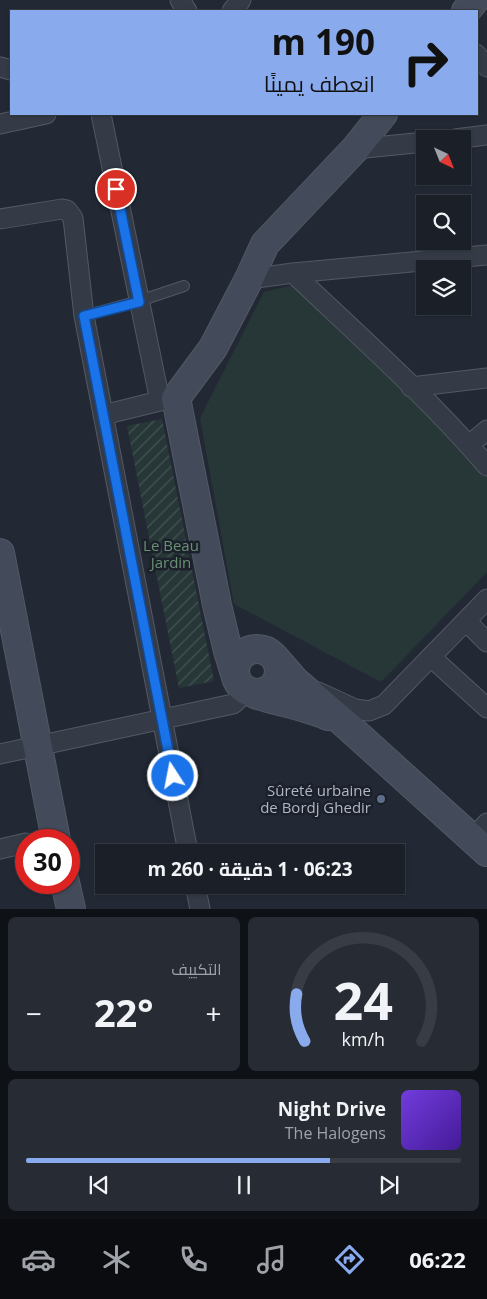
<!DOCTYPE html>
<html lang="ar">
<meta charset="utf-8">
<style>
body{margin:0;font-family:"Open Sans",Cairo,sans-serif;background:#272c34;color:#f1f3f6;direction:rtl;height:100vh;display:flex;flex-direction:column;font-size:19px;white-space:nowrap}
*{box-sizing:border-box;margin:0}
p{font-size:16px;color:#9fa2a8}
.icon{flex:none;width:28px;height:28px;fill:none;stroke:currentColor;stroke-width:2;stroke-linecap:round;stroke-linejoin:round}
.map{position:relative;height:909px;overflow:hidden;direction:ltr}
.side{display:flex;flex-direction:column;gap:8px;padding:8px;background:#0e1116;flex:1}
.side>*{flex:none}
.guide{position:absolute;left:10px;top:10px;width:468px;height:105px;border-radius:0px;box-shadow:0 1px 4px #0004,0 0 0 1px #383d45;direction:rtl;background:#89abee;color:#111;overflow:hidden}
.needle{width:32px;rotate:137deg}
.fabs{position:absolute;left:416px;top:130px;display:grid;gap:10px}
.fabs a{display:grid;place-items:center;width:55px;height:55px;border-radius:0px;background:#1a1f28;box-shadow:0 1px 4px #0004,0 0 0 1px #383d45;font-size:25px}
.speed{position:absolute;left:15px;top:829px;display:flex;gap:10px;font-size:25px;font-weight:700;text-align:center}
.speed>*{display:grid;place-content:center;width:65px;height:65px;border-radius:50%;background:#1a1f28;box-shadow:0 1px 4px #0004,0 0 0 1px #383d45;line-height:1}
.speed .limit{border:8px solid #d22;background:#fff;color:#111}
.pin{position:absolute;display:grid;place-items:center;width:42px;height:42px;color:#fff;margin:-21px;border:2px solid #fff;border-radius:50%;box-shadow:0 1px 5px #0007}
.me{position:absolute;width:55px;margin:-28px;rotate:349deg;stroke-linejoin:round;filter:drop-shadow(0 0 4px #0008)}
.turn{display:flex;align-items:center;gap:18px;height:105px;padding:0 20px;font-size:22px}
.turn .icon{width:65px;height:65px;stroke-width:2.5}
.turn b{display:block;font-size:35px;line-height:42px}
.big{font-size:38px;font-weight:700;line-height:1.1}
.side .card{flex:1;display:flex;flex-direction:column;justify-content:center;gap:8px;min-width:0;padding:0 18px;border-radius:8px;background:#272c34}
.side .dial{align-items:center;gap:0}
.dial svg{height:130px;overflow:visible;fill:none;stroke:#383d45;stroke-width:7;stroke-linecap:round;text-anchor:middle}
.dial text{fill:#f1f3f6;stroke:none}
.song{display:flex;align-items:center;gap:15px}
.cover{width:60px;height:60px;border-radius:8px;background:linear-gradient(135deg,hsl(260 70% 55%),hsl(260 70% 35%))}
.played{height:5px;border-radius:2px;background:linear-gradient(90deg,#89abee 70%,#383d45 70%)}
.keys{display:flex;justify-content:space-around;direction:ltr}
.heat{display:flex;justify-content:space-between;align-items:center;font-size:28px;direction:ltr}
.side .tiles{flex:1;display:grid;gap:8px;grid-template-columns:1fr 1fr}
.card:last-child{grid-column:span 2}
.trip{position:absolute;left:95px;top:844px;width:310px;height:50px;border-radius:0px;background:#1a1f28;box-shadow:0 1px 4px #0004,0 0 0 1px #383d45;font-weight:700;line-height:50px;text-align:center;direction:rtl}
.tab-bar{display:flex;height:80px;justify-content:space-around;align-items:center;background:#0a0c10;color:#9fa2a8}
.tab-bar .icon{width:35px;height:35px}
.tab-bar .active{color:#89abee}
.tab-bar b{font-size:22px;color:#f1f3f6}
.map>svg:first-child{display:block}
</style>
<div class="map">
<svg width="487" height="909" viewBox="0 0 487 909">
<defs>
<pattern id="garden-furrows" width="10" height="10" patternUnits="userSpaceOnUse" patternTransform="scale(1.25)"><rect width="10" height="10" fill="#273738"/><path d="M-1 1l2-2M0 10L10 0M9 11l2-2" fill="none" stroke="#445253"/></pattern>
</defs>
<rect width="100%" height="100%" fill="#222935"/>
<!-- garden -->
<path fill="url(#garden-furrows)" d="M162,419l52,262 -35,7 -52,-262z"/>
<!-- pitch -->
<path fill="#273738" d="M293,285l176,167 18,24v96l-106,110 -147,-78 -34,-186 64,-126z"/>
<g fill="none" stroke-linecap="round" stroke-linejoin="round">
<defs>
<path id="lane" d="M84,316l55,-15 45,-15"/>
<path id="street" d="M180,0l7,11
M232,11l9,-11
M476,54l11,13
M0,67l11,3
M101,114l59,287
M0,124l46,-10
M455,139l32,-4
M355,149l70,-7
M0,219l62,-10 5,1 6,8 11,98 104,536
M293,273c65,62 135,124 194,193
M249,279l44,-6 194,-18
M411,387l76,-9
M103,415l69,-17
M469,445l18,-15
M466,621l21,21
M431,657l56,51
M318,692l37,17 14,2 15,-6 103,-106
M0,754l233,-50 15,-14
M473,839l14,-16
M0,849l26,-6
M195,885l5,24"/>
<path id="secondary" d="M466,11l9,-11
M0,553l56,287
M235 671a22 22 0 1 1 44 0a22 22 0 1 1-44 0Z
M274,657l21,24 48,41 144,130
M235,674l-7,-23 -11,-46 -41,-207 37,-50 36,-69 16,-35 90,-95 28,-35
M255,694c24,8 50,12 73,22
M65,882l6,27"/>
</defs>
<!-- lane casing -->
<use href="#lane" stroke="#535964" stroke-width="12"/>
<!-- street casing -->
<use href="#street" stroke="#535964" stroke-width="21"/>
<!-- secondary casing -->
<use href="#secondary" stroke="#535964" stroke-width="30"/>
<!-- lane -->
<use href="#lane" stroke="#353b46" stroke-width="10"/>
<!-- street -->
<use href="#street" stroke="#353b46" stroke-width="19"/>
<!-- secondary -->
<use href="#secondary" stroke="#434a59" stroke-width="28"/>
</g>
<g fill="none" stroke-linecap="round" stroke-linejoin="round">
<defs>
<path id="route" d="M116,189l23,113 -55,14 89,460"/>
</defs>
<!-- route casing -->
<use href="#route" stroke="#114b97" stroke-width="12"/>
<!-- route -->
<use href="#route" stroke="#1a73e8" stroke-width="9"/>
</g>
<!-- markers -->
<circle fill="#5c6f8a" stroke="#1b202b" stroke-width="2" cx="381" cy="799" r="5"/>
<g text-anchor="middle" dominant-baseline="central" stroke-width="5" stroke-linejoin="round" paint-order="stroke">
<!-- park labels -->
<g font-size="15" fill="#699174" stroke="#1b202b">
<text x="171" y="545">Le Beau<tspan x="171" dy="17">Jardin</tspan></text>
</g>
<!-- poi labels -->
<g font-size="15" fill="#b0b6c3" stroke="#1b202b" text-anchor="end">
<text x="371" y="790">Sûreté urbaine<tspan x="371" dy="17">de Bordj Ghedir</tspan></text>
</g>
</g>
</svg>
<div class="fabs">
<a><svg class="needle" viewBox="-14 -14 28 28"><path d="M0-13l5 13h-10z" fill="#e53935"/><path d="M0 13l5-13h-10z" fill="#9fa2a8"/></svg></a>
<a><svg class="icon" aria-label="search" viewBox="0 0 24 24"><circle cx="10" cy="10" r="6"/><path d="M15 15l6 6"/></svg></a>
<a><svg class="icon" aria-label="layers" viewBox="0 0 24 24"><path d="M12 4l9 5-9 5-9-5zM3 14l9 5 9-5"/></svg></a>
</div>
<div class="speed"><div class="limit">30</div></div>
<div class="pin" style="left:116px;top:189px;background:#d93025"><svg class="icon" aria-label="arrive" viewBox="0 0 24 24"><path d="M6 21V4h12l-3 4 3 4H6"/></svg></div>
<svg class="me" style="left:173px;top:776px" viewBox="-20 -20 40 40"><circle r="17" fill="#1a73e8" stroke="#fff" stroke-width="3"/><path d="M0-11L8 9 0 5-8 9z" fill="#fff"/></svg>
<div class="trip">06:23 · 1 دقيقة · 260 m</div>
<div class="guide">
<div class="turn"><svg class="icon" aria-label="right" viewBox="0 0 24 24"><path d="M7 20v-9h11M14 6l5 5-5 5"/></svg><div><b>190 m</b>انعطف يمينًا</div></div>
</div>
</div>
<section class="side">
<div class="tiles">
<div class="card dial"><svg viewBox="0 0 100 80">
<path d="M14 69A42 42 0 1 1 86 69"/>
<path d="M14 69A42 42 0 0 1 9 40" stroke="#89abee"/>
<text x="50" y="56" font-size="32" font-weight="700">24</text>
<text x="50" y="72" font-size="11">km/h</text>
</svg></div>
<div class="card"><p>التكييف</p>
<div class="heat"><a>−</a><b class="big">22°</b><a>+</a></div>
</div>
<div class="card">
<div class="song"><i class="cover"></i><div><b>Night Drive</b><p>The Halogens</p></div></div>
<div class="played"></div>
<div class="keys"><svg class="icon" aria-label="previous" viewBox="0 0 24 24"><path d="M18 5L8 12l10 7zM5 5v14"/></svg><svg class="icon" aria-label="pause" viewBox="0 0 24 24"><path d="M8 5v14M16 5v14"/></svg><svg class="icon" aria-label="next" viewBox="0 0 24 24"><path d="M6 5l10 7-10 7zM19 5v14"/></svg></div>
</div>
</div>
</section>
<nav class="tab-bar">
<b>06:22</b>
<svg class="icon active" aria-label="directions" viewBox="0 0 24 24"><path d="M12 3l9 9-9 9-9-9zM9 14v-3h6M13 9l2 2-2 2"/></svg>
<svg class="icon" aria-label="music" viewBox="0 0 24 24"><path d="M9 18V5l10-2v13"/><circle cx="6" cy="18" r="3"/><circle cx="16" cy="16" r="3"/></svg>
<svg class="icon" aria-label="phone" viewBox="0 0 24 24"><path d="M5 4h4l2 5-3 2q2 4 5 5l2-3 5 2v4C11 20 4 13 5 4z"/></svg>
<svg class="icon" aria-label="climate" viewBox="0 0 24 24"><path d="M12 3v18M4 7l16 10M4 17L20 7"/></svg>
<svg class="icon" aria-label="car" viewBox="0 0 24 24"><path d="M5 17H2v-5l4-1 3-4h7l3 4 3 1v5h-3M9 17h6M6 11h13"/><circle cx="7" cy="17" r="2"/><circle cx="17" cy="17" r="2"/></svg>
</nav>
